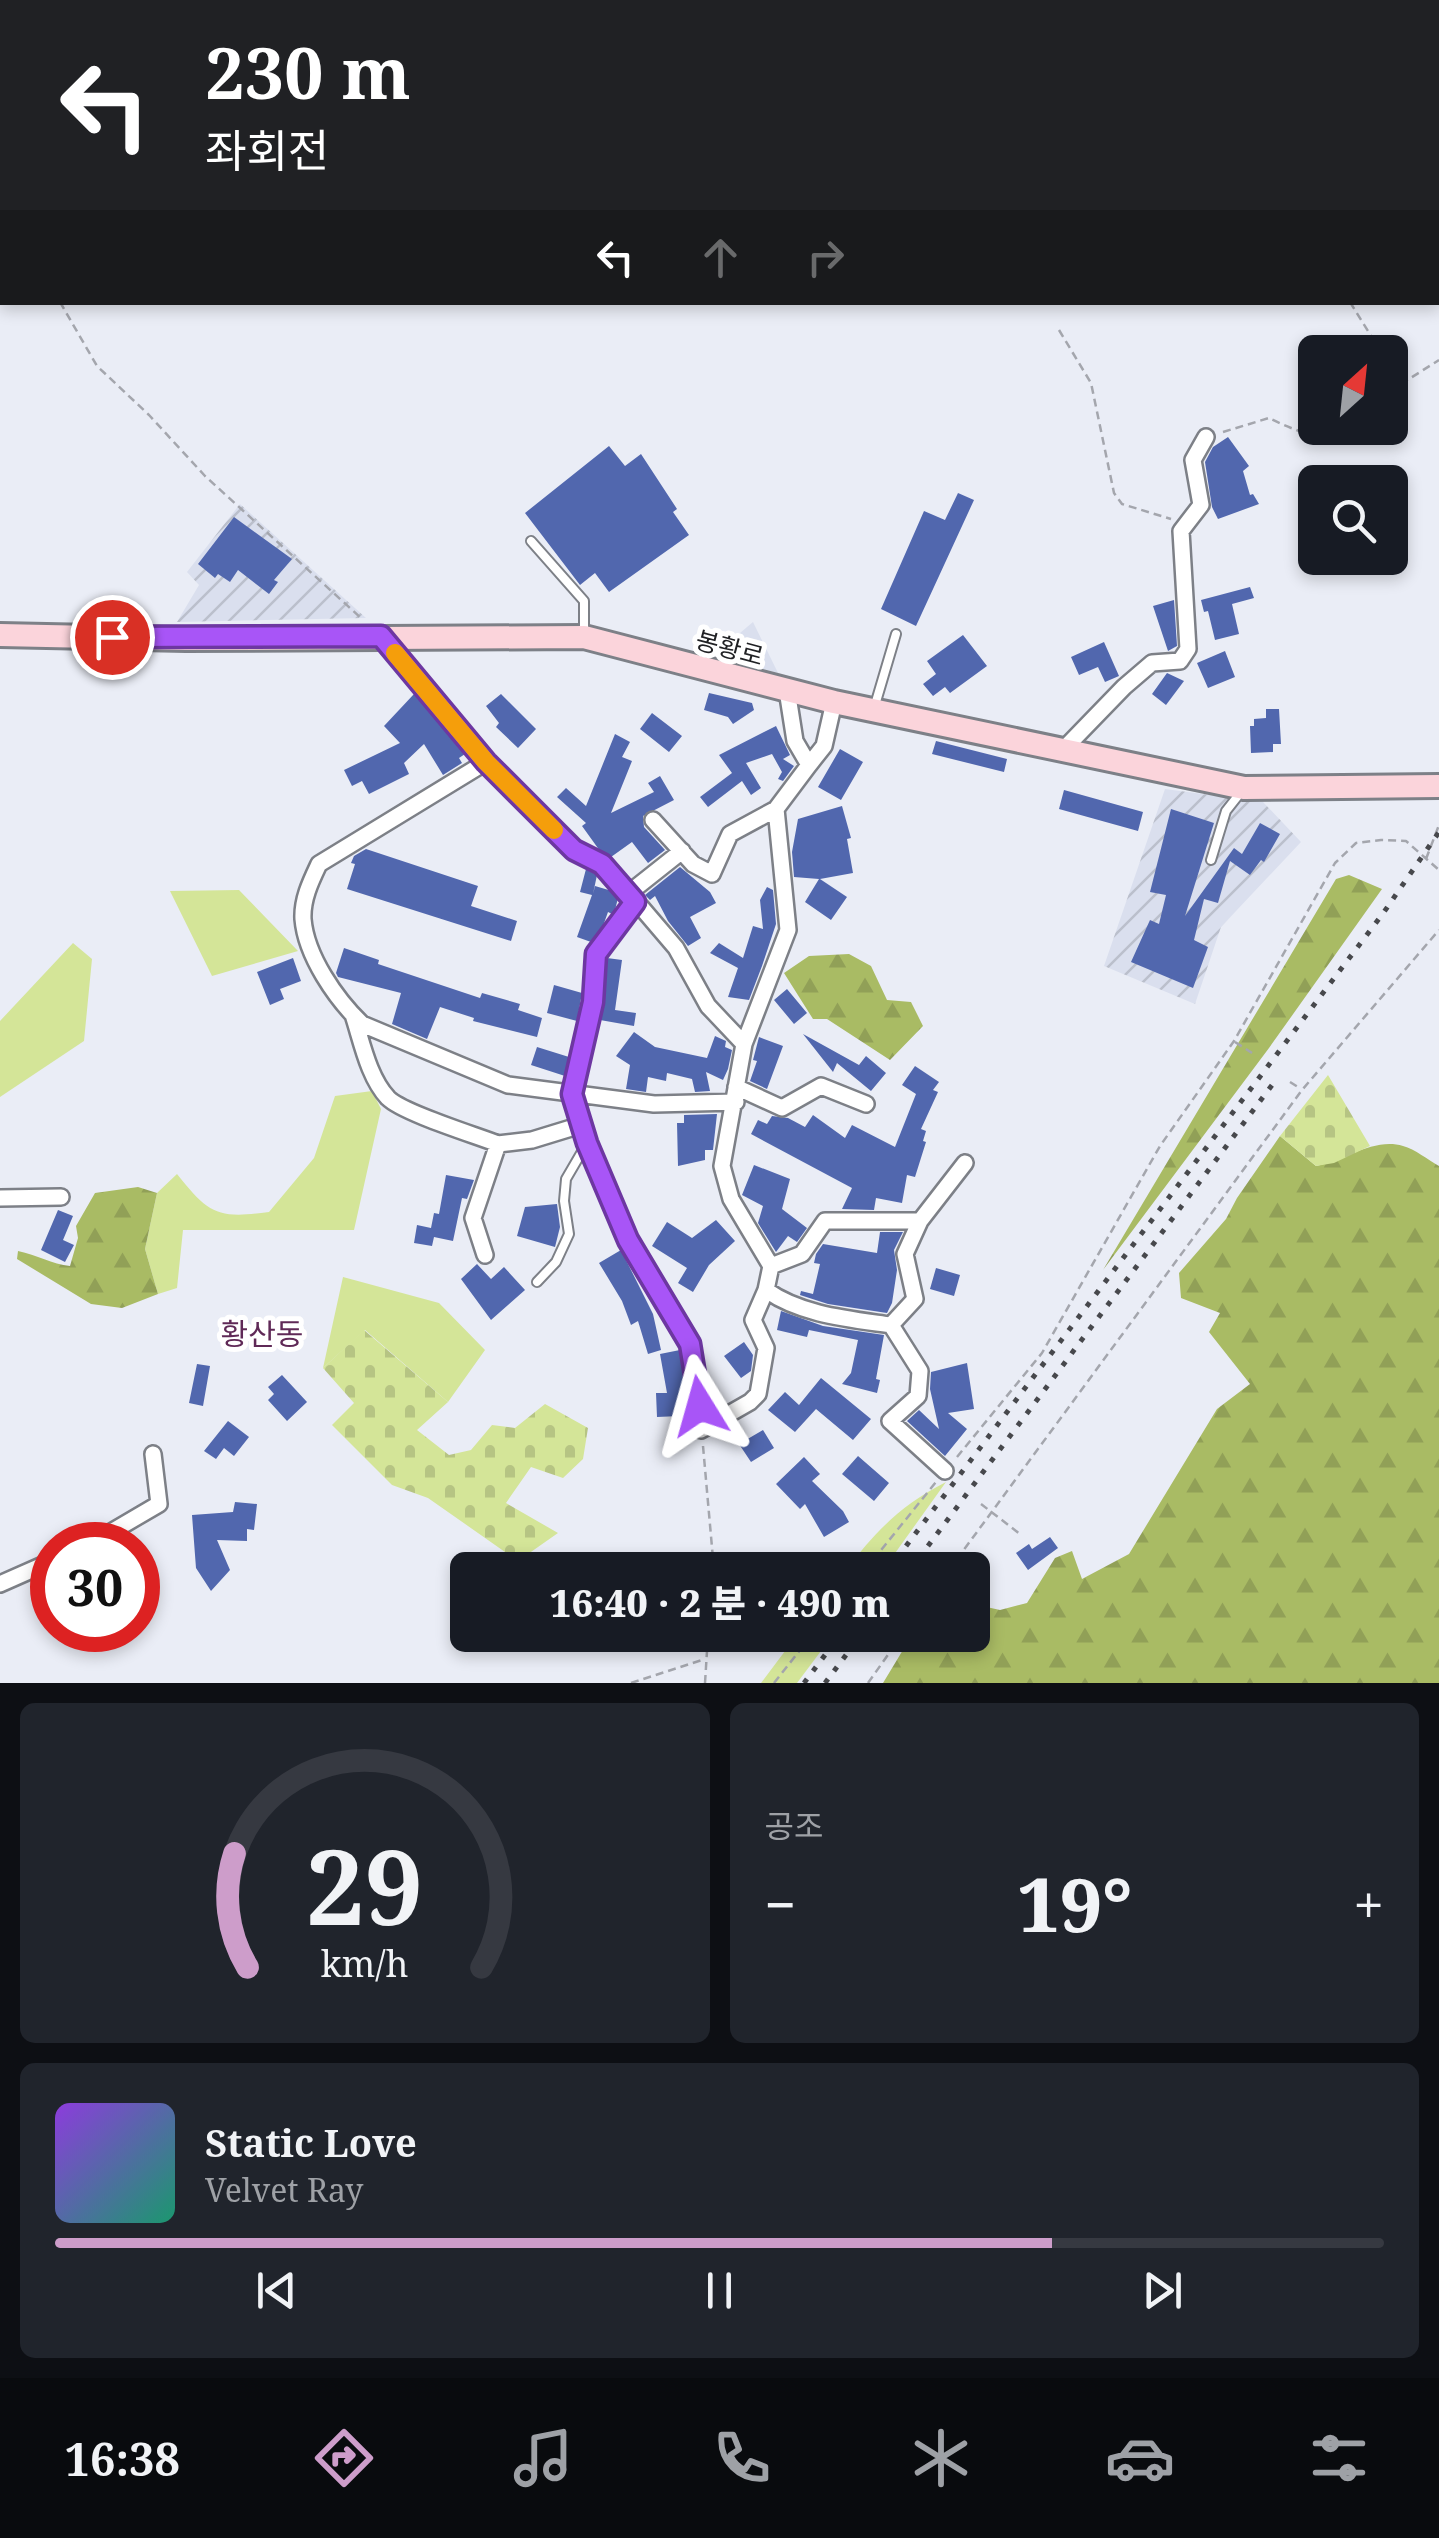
<!DOCTYPE html>
<html lang="ko">
<meta charset="utf-8">
<style>
body{margin:0;font-family:"Noto Serif","Noto Sans KR",serif;background:#20242c;color:#f1f3f6;height:100vh;display:flex;flex-direction:column;font-size:38px;white-space:nowrap}
*{box-sizing:border-box;margin:0}
p{font-size:32px;color:#9ea1a6}
.icon{flex:none;width:55px;height:55px;fill:none;stroke:currentColor;stroke-width:2;stroke-linecap:round;stroke-linejoin:round}
.map{position:relative;height:1683px;overflow:hidden}
.details{display:flex;flex-direction:column;gap:20px;padding:20px;background:#0d0f14;flex:1}
.details>*{flex:none}
.guide{position:absolute;left:0px;top:0px;width:1440px;height:305px;box-shadow:0 5px 15px #0003;background:#202124;color:#fff;overflow:hidden}
.needle{width:65px;rotate:27deg}
.fabs{position:absolute;left:1298px;top:335px;display:grid;gap:20px}
.fabs a{display:grid;place-items:center;width:110px;height:110px;border-radius:15px;background:#171b24;box-shadow:0 5px 15px #0003;font-size:50px}
.speed{position:absolute;left:30px;top:1522px;display:flex;gap:20px;font-size:50px;font-weight:700;text-align:center}
.speed>*{display:grid;place-content:center;width:130px;height:130px;border-radius:50%;background:#171b24;box-shadow:0 5px 15px #0003;line-height:1}
.speed .limit{border:15px solid #d22;background:#fff;color:#111}
.pin{position:absolute;display:grid;place-items:center;width:85px;height:85px;color:#fff;margin:-42px;border:5px solid #fff;border-radius:50%;box-shadow:0 2px 10px #0007}
.me{position:absolute;width:110px;margin:-55px;rotate:352deg;stroke-linejoin:round;filter:drop-shadow(0 0 8px #0008)}
.turn{display:flex;align-items:center;gap:35px;height:210px;padding:0 40px;font-size:45px}
.turn .icon{width:130px;height:130px;stroke-width:2.5}
.turn b{display:block;font-size:70px;line-height:85px}
.lanes{display:flex;align-items:center;height:95px;padding:0 40px;background:#0003;justify-content:center;gap:50px;direction:ltr}
.lanes .off{opacity:.35}
.big{font-size:75px;font-weight:800;line-height:1.1}
.details .card{flex:1;display:flex;flex-direction:column;justify-content:center;gap:15px;min-width:0;padding:0 35px;border-radius:15px;background:#20242c}
.details .dial{align-items:center;gap:0}
.dial svg{height:260px;overflow:visible;fill:none;stroke:#363941;stroke-width:7;stroke-linecap:round;text-anchor:middle}
.dial text{fill:#f1f3f6;stroke:none}
.song{display:flex;align-items:center;gap:30px}
.cover{width:120px;height:120px;border-radius:15px;background:linear-gradient(135deg,hsl(270 70% 55%),hsl(160 70% 35%))}
.played{height:10px;border-radius:5px;background:linear-gradient(90deg,#cd9dca 75%,#363941 75%)}
.keys{display:flex;justify-content:space-around;direction:ltr}
.heat{display:flex;justify-content:space-between;align-items:center;font-size:55px;direction:ltr}
.details .tiles{flex:1;display:grid;gap:20px;grid-template-columns:1fr 1fr}
.card:last-child{grid-column:span 2}
.trip{position:absolute;left:450px;top:1552px;width:540px;height:100px;border-radius:15px;background:#171b24;box-shadow:0 5px 15px #0003;font-weight:800;line-height:100px;text-align:center}
.tab-bar{display:flex;height:160px;justify-content:space-around;align-items:center;background:#090b0e;color:#9ea1a6}
.tab-bar .icon{width:70px;height:70px}
.tab-bar .active{color:#cd9dca}
.tab-bar b{font-size:45px;color:#f1f3f6}
.map>svg:first-child{display:block}
</style>
<div class="map">
<svg width="1439" height="1683" viewBox="0 0 1439 1683">
<defs>
<pattern id="industrial-furrows" width="10" height="10" patternUnits="userSpaceOnUse" patternTransform="scale(2.5)"><rect width="10" height="10" fill="#dadfee"/><path d="M-1 1l2-2M0 10L10 0M9 11l2-2" fill="none" stroke="#bbbfcc"/></pattern>
<pattern id="forest-firs" width="22" height="20" patternUnits="userSpaceOnUse" patternTransform="scale(2.5)"><rect width="22" height="20" fill="#a9bb64"/><path d="M5 1l3.5 6h-7zM16 11l3.5 6h-7z" fill="#91a057"/></pattern>
<pattern id="cemetery-stones" width="16" height="16" patternUnits="userSpaceOnUse" patternTransform="scale(2.5)"><rect width="16" height="16" fill="#d4e598"/><path d="M2 7V4a2 2 0 0 1 4 0v3zM10 15v-3a2 2 0 0 1 4 0v3z" fill="#b6c483"/></pattern>
</defs>
<rect width="100%" height="100%" fill="#eaedf6"/>
<!-- built -->
<path fill="#dadfee" d="M753,622l25,51 -64,-18z"/>
<!-- industrial -->
<path fill="url(#industrial-furrows)" d="M240,504l126,114 -189,4 22,-37 -12,-13z
M1165,789l98,13 38,40 -80,85 -26,77 -91,-38z"/>
<!-- green -->
<path fill="#d4e598" d="M239,890l59,61 -86,25 -42,-85z
M73,943l19,16 -8,82 -84,56v-76z
M372,1091l9,18 -27,121h-171l-6,58 -19,6 -13,-45 12,-56 20,-19c32,40 40,45 92,38l45,-54 21,-62z
M343,1277l96,26 46,47 -37,52 -83,-72 -42,38z
M946,1482l-63,88h-37c30,-39 55,-65 100,-88z
M797,1635h36l-36,48h-36z"/>
<!-- forest -->
<path fill="url(#forest-firs)" d="M1349,875l33,14 -113,159 -166,222 233,-391z
M849,954l22,12 16,34 24,2 12,24 -33,34 -63,-41h-14l-29,-46 25,-17z
M1280,1136l36,30c28,-5 58,-29 87,-20 12,3 25,14 36,20v517h-556l29,-48h60l1,-31 27,6 27,-7 28,-45 17,-7 10,28 47,-25 88,-145 33,-25 -41,-52 11,-19 -39,-15 -2,-25 47,-54 11,-21z
M138,1187l19,6 -12,56 13,45 -36,14 -31,-4 -74,-45 1,-8c19,4 34,13 52,15l8,-28 -2,-12 19,-33z"/>
<!-- cemetery -->
<path fill="url(#cemetery-stones)" d="M1328,1075l42,71 -36,17 -18,3 -36,-30z
M364,1330l84,72 -31,28 32,25 22,-5 21,-25 23,3 30,-24 43,24 -5,31 -20,19 -32,-11 -25,36 52,30 -40,28 -90,-63 -36,-13 -60,-60 22,-22 -31,-35z"/>
<g fill="none" stroke-linecap="round" stroke-linejoin="round">
<!-- stream -->
<path stroke="#669db7" stroke-width="5" d="M538,2l6,-2"/>
</g>
<!-- building -->
<path fill="#5167ae" d="M1228,437l21,29 -6,5 7,24 3,-1 6,10 -41,15 -6,-12 -7,-45 8,-15z
M609,446l16,20 16,-12 36,55 -4,3 16,23 -80,57 -14,-19 -15,12 -55,-72z
M958,493l16,7 -58,126 -35,-17 43,-98 21,9z
M234,517l58,42 -18,21 4,2 -9,12 -31,-24 -8,12 -12,-8 -3,4 -17,-14z
M1250,587l4,11 -22,6 7,30 -24,6 -7,-29 -4,1 -3,-12z
M1174,600l3,46 -9,5 -15,-45z
M963,635l24,31 -37,27 -5,-6 -12,9 -10,-12 13,-10 -9,-13z
M1104,642l15,34 -14,6 -7,-15 -19,8 -8,-18z
M1225,651l10,26 -27,11 -11,-25z
M1167,673l17,8 -18,24 -14,-11z
M709,693l43,10 2,7 -21,14 -5,-7 -24,-7z
M414,694l51,60 -6,4 3,5 -19,12 -19,-31 -20,19 5,11 -40,20 -7,-13 -10,5 -8,-16 56,-27 -16,-17z
M501,694l35,35 -18,19 -22,-21 3,-4 -13,-17z
M1266,709h13l2,35h-8v8l-22,1 -1,-27h4v-7l12,-1z
M652,713l30,23 -13,16 -29,-23z
M776,726l14,29 -7,4 11,7 -11,15 -5,-2 4,-7 -10,-18 -26,9 15,25 -10,7 -9,-14 -34,26 -8,-10 32,-24 -13,-18z
M615,734l15,8 -8,15 10,4 -21,52 43,-21 -6,-9 12,-7 14,24 -31,16 1,11 21,23 -17,13 -16,-21 -21,15 -11,-6 -18,-25 4,-3 -29,-26 9,-9 20,18z
M936,741l71,18 -3,13 -72,-18z
M840,749l23,13 -22,38 -23,-13z
M1064,790l79,22 -5,19 -79,-22z
M842,806l9,32 -4,1 6,34 -33,6 27,18 -16,23 -26,-18 14,-23 -25,-2 -2,-25 6,-33z
M1171,809l43,14 -29,93 49,-68 8,6 18,-31 20,11 -16,28 -3,-2 -11,15 -20,-14 -12,42 -14,-4 -10,41 14,7 -15,41 -62,-26 19,-42 9,4 7,-29 -16,-3z
M366,849l112,37 -7,20 46,15 -6,20 -164,-52 8,-25 -4,-1 3,-7z
M680,867l30,25 6,11 -26,14 11,21 -13,8 -20,-25 -13,-25 -5,4 -5,-5z
M586,869l11,6 -4,19 2,-8 17,5 6,7 -3,12 -3,4 -4,-2 -5,14 -12,16 -14,-5 15,-42 -12,-3z
M767,887l6,3 3,34 -14,42 -13,34 -21,-3 10,-29 -28,-15 9,-10 24,15 10,-32 10,3 -3,-29z
M344,948l35,12 -1,4 102,34 2,-5 38,11 -2,6 24,8 -5,19 -64,-16 1,-3 -34,-11 -13,32 -35,-15 9,-31 -63,-16 -2,-4z
M293,958l8,23 -21,8 4,10 -14,6 -13,-33z
M607,958l15,2 -7,50 21,3 -2,13 -34,-6z
M554,985l28,8 -5,28 -30,-8z
M787,989l20,24 -13,11 -20,-24z
M634,1032l21,15 52,11 8,-22 11,5 -1,6 7,3 -4,19 -5,11 -17,-8 4,19 -15,1 -3,-13 -25,-6 -1,8 -18,-4 -2,15 -20,-3 4,-24 -14,-9z
M803,1034l56,31 7,-9 20,17 -15,18 -34,-28 -4,9z
M759,1037l24,9 -16,43 -17,-8 7,-20 -4,-1z
M537,1047l32,10 -4,19 -34,-11z
M915,1066l24,16 -6,8 5,2 -17,37 5,2 -3,10 3,1 -11,35 -8,-2 -5,28 -26,-5 -2,12 -32,-1 10,-21 -101,-54 7,-14 9,4 5,-8 16,2 17,9 8,-12 32,23 7,-13 43,22 21,-53 -14,-9z
M717,1114l-4,36h-8v10l-27,6 -1,-43h7v-8z
M754,1165l36,14 -8,30 25,19 -10,14 -9,-6 -12,16 -18,-29 5,-17 -21,-11z
M446,1175l28,5 -7,19 -5,-1 -9,43 -19,-4 -2,9 -18,-3 3,-18 14,3 3,-15 5,1z
M557,1204l3,23 -5,20 -38,-11 8,-29z
M58,1210l15,6 -10,24 11,5 -9,17 -24,-12z
M716,1220l19,21 -26,24 -16,27 -15,-9 9,-15 -35,-22 15,-24 25,16z
M880,1232h23l-9,18 3,20 -5,33 -5,10 -59,-9 -28,-9 1,-4 12,3 7,-30 -6,-1 2,-9 7,-10 54,9z
M621,1250l32,64 8,36 -13,4 -10,-33 -7,4 -9,-24 -23,-38z
M477,1264l14,15 13,-12 21,23 -34,30 -30,-41z
M936,1268l24,7 -6,21 -24,-7z
M781,1311l42,15 61,9 -8,44 4,1 -3,13 -35,-9 9,-11 7,-33 -49,-10 -2,7 -30,-7z
M744,1342l9,13 -2,16 -10,7 -17,-22z
M680,1350l7,44 -8,3 1,19 -23,1 -1,-24h11l-7,-39z
M967,1363l7,46 -26,4 19,16 -22,27 -38,-35 12,-11 20,19 -9,-40 1,-17z
M197,1364l13,2 -7,40 -14,-3z
M282,1375l25,27 -20,19 -19,-21 6,-6 -6,-7z
M821,1378l50,41 -18,21 -37,-31 -21,23 -27,-22 17,-18 14,13z
M228,1421l21,16 -15,19 -10,-8 -8,11 -12,-8z
M763,1430l11,18 -23,14 -12,-18z
M858,1456l31,27 -15,18 -32,-27z
M804,1457l16,17 -8,7 31,30 6,11 -25,15 -19,-33 -5,5 -24,-25z
M235,1502l22,2 -3,26 -7,-1v12l-30,-1 13,30 -19,21 -15,-23 -4,-53 41,-3z
M1050,1537l8,11 -30,22 -12,-17 13,-9 3,5z"/>
<g fill="none" stroke-linecap="round" stroke-linejoin="round">
<defs>
<path id="lane" d="M531,541l53,60v32
M875,705l21,-71
M1211,860l15,-49 15,-19
M537,1282l19,-20 13,-28 -5,-33 2,-22 21,-36"/>
<path id="street" d="M381,636l105,126 89,89 27,13 27,29 47,55 32,58 36,38
M787,690l8,51 14,24 -33,44 12,121 -44,114 -22,122 9,33 40,67 -5,24c35,25 83,29 125,35l29,46 -2,25 -28,25 55,50
M1062,751l62,-64 28,-24 28,-2 8,-12 -7,-118 20,-26 -8,-45 13,-23
M486,762l-167,102c-8,17 -17,35 -16,55 3,37 33,80 59,105l146,61 146,19 82,-2
M809,765l15,-19 10,-44
M653,820l40,44 19,10 18,-40 46,-25
M629,893l53,-42
M635,902l-39,52 -3,48 -21,92 15,49 41,97 62,104 8,39 3,47 49,-28 8,-8 8,-46 -13,-28 13,-30
M354,1018c8,25 15,60 34,80 15,15 87,37 110,46
M736,1087l46,21 39,-22 45,18
M0,1198l61,-1
M485,1255l-12,-37 25,-74 34,-4 49,-15
M771,1266l31,-12 23,-33h95l45,-58
M891,1325l24,-26 -10,-45 15,-33
M89,1545l70,-41 -6,-50
M0,1584l52,-23"/>
<path id="secondary" d="M0,635l186,4 398,-2 250,65 410,86 195,-2"/>
</defs>
<!-- lane casing -->
<use href="#lane" stroke="#7d8087" stroke-width="12"/>
<!-- street casing -->
<use href="#street" stroke="#7d8087" stroke-width="20"/>
<!-- secondary casing -->
<use href="#secondary" stroke="#7d8087" stroke-width="28"/>
<!-- path -->
<path stroke="#a4a6ad" stroke-width="2.5" stroke-dasharray="8 5" stroke-linecap="butt" d="M501,0l1,2
M1171,0l2,2
M0,207l2,-1
M60,302l37,64 52,49 56,61 156,142
M1350,302l31,50
M1059,330l32,53 23,110 8,11 49,15
M1390,368l9,14
M1390,391l49,-31
M1223,432l46,-14c22,11 57,27 80,10
M1426,859l13,-34
M1235,1042l17,11
M1290,1082l11,7
M703,1446l11,124
M957,1457l85,-104 118,-207 74,-105 101,-178 21,-20 25,-3 25,1 33,29
M981,1504l39,30
M865,1570l71,-88
M949,1570l353,-480 137,-160
M631,1683l74,-24
M705,1683l3,-48
M774,1683l38,-48
M868,1683l34,-48"/>
<!-- lane -->
<use href="#lane" stroke="#fff" stroke-width="8"/>
<!-- street -->
<use href="#street" stroke="#fff" stroke-width="15"/>
<!-- secondary -->
<use href="#secondary" stroke="#fbd4db" stroke-width="22"/>
<!-- rail -->
<path stroke="#47484c" stroke-width="5" stroke-dasharray="5 10" stroke-linecap="butt" d="M888,1570l496,-658 55,-80
M910,1570l362,-485
M804,1683l36,-48
M825,1683l36,-48"/>
</g>
<g fill="none" stroke-linecap="round" stroke-linejoin="round">
<defs>
<path id="route" d="M112,637l269,-1 105,126 88,88 28,14 33,38 -39,52 -3,48 -21,92 15,49 41,97 62,104 10,62"/>
</defs>
<!-- route casing -->
<use href="#route" stroke="#6d37a1" stroke-width="25"/>
<!-- route -->
<use href="#route" stroke="#a855f7" stroke-width="18"/>
<!-- slow -->
<path stroke="#f59e0b" stroke-width="18" d="M395,653l91,109 68,68"/>
</g>
<g text-anchor="middle" dominant-baseline="central" stroke-width="10" stroke-linejoin="round" paint-order="stroke">
<!-- street labels -->
<g font-size="25" fill="#202124" stroke="#fff">
<text transform="translate(730 647) rotate(15)">봉황로</text>
</g>
<!-- quarter labels -->
<g font-size="30" fill="#5f2957" stroke="#fff">
<text x="262" y="1333">황산동</text>
</g>
</g>
</svg>
<div class="fabs">
<a><svg class="needle" viewBox="-14 -14 28 28"><path d="M0-13l5 13h-10z" fill="#e53935"/><path d="M0 13l5-13h-10z" fill="#9ea1a6"/></svg></a>
<a><svg class="icon" aria-label="search" viewBox="0 0 24 24"><circle cx="10" cy="10" r="6"/><path d="M15 15l6 6"/></svg></a>
</div>
<div class="speed"><div class="limit">30</div></div>
<div class="pin" style="left:112px;top:637px;background:#d93025"><svg class="icon" aria-label="arrive" viewBox="0 0 24 24"><path d="M6 21V4h12l-3 4 3 4H6"/></svg></div>
<svg class="me" style="left:700px;top:1406px" viewBox="-20 -20 40 40"><path d="M0-17L14 15 0 8-14 15z" fill="#a855f7" stroke="#fff" stroke-width="4"/></svg>
<div class="trip">16:40 · 2 분 · 490 m</div>
<div class="guide">
<div class="turn"><svg class="icon" aria-label="left" viewBox="0 0 24 24"><path d="M17 20v-9H6M10 6l-5 5 5 5"/></svg><div><b>230 m</b>좌회전</div></div>
<div class="lanes"><svg class="icon" aria-label="left" viewBox="0 0 24 24"><path d="M17 20v-9H6M10 6l-5 5 5 5"/></svg><svg class="icon off" aria-label="ahead" viewBox="0 0 24 24"><path d="M12 20V5M6 11l6-6 6 6"/></svg><svg class="icon off" aria-label="right" viewBox="0 0 24 24"><path d="M7 20v-9h11M14 6l5 5-5 5"/></svg></div>
</div>
</div>
<section class="details">
<div class="tiles">
<div class="card dial"><svg viewBox="0 0 100 80">
<path d="M14 69A42 42 0 1 1 86 69"/>
<path d="M14 69A42 42 0 0 1 10 34" stroke="#cd9dca"/>
<text x="50" y="56" font-size="32" font-weight="700">29</text>
<text x="50" y="72" font-size="11">km/h</text>
</svg></div>
<div class="card"><p>공조</p>
<div class="heat"><a>−</a><b class="big">19°</b><a>+</a></div>
</div>
<div class="card">
<div class="song"><i class="cover"></i><div><b>Static Love</b><p>Velvet Ray</p></div></div>
<div class="played"></div>
<div class="keys"><svg class="icon" aria-label="previous" viewBox="0 0 24 24"><path d="M18 5L8 12l10 7zM5 5v14"/></svg><svg class="icon" aria-label="pause" viewBox="0 0 24 24"><path d="M8 5v14M16 5v14"/></svg><svg class="icon" aria-label="next" viewBox="0 0 24 24"><path d="M6 5l10 7-10 7zM19 5v14"/></svg></div>
</div>
</div>
</section>
<nav class="tab-bar">
<b>16:38</b>
<svg class="icon active" aria-label="directions" viewBox="0 0 24 24"><path d="M12 3l9 9-9 9-9-9zM9 14v-3h6M13 9l2 2-2 2"/></svg>
<svg class="icon" aria-label="music" viewBox="0 0 24 24"><path d="M9 18V5l10-2v13"/><circle cx="6" cy="18" r="3"/><circle cx="16" cy="16" r="3"/></svg>
<svg class="icon" aria-label="phone" viewBox="0 0 24 24"><path d="M5 4h4l2 5-3 2q2 4 5 5l2-3 5 2v4C11 20 4 13 5 4z"/></svg>
<svg class="icon" aria-label="climate" viewBox="0 0 24 24"><path d="M12 3v18M4 7l16 10M4 17L20 7"/></svg>
<svg class="icon" aria-label="car" viewBox="0 0 24 24"><path d="M5 17H2v-5l4-1 3-4h7l3 4 3 1v5h-3M9 17h6M6 11h13"/><circle cx="7" cy="17" r="2"/><circle cx="17" cy="17" r="2"/></svg>
<svg class="icon" aria-label="filters" viewBox="0 0 24 24"><path d="M4 7h16M4 17h16"/><circle cx="9" cy="7" r="2"/><circle cx="15" cy="17" r="2"/></svg>
</nav>
